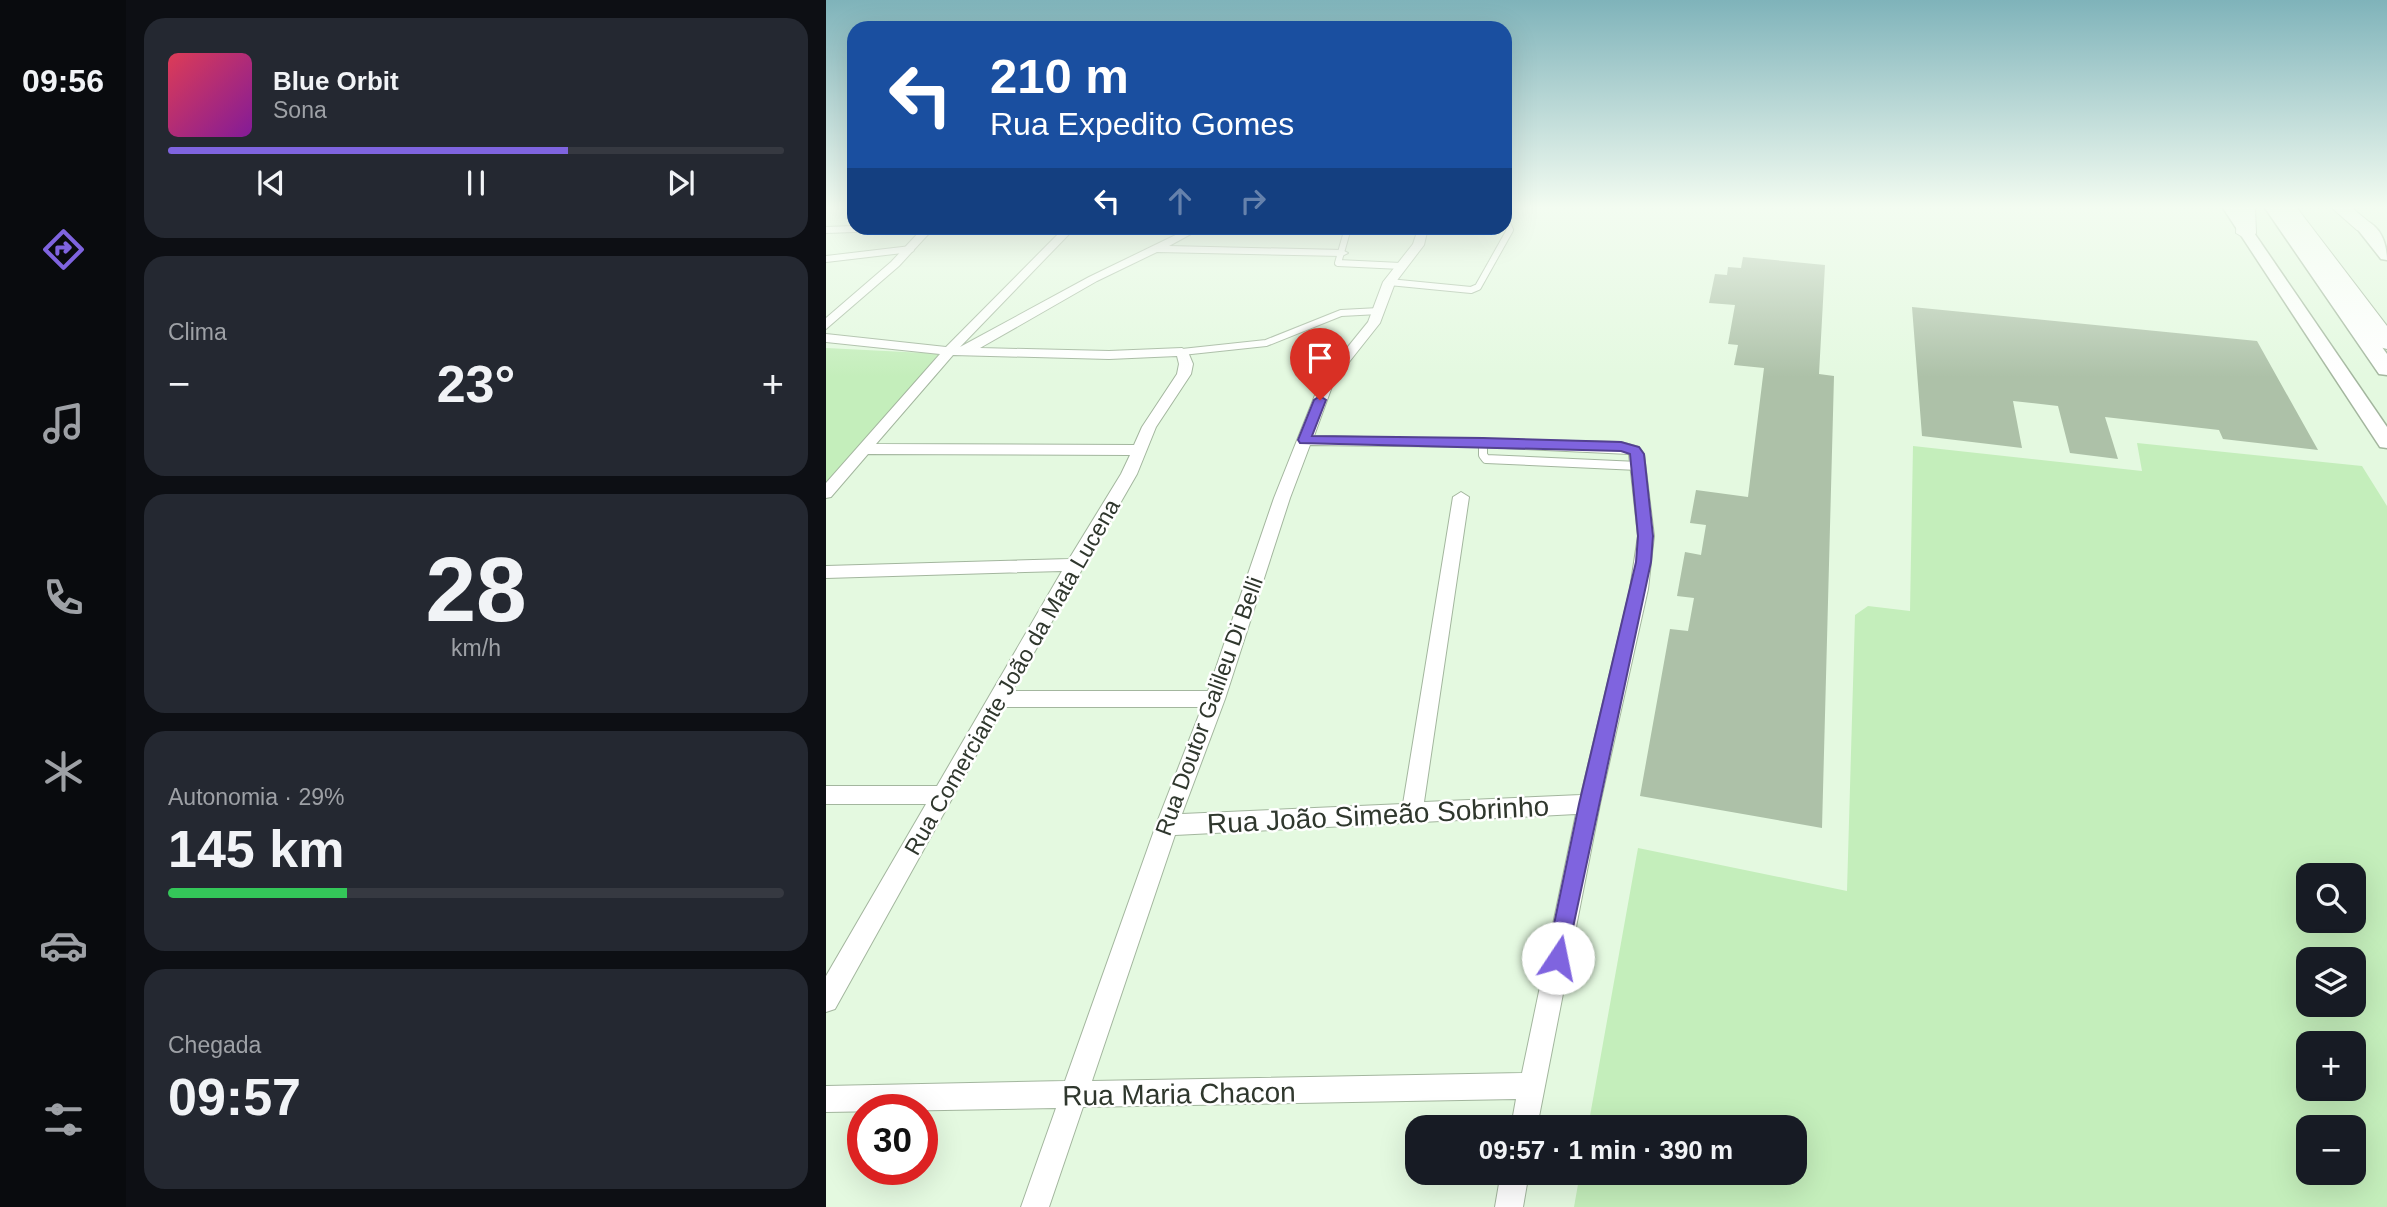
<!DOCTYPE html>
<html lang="pt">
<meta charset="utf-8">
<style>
body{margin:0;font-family:Arial,sans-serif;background:#242831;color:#f1f3f6;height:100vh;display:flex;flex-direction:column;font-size:26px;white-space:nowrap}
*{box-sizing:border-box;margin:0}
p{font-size:23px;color:#9ea1a6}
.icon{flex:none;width:38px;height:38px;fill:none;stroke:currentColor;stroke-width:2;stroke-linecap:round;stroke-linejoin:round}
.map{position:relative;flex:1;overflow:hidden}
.details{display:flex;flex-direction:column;gap:18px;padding:18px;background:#0d0f14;width:700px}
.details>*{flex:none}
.top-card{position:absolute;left:21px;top:21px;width:665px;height:214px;border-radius:21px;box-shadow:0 7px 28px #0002;background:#1a4fa0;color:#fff;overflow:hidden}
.buttons{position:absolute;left:1470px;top:863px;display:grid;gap:14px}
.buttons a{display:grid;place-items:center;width:70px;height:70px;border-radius:14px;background:#171b24;box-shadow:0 7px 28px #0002;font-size:35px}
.speed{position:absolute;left:21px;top:1094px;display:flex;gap:14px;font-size:35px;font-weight:700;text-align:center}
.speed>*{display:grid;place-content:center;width:91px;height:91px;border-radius:50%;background:#171b24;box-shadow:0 7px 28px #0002;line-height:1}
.speed .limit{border:10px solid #d22;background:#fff;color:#111}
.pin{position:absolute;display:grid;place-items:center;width:60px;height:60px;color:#fff;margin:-72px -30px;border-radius:50% 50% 50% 0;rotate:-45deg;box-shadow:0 0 7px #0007}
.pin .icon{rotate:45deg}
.me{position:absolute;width:77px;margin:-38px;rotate:11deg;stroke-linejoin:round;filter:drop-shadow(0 0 5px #0008)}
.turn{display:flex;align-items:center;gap:24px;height:147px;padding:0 28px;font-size:32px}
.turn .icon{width:91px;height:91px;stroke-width:2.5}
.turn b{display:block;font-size:49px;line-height:60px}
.lanes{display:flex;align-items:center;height:66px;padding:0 28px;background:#0003;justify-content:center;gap:35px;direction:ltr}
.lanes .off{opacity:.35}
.big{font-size:52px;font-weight:700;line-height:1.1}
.details .widget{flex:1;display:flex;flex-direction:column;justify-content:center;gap:10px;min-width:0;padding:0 24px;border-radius:21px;background:#242831}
.details .dial{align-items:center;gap:0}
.dial b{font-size:91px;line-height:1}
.song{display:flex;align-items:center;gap:21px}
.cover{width:84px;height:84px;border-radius:10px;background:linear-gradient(135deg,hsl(350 70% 55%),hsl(290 70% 35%))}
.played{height:7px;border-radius:4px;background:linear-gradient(90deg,#7f64df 65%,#363941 65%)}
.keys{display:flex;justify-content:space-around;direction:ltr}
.heat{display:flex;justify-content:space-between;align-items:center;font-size:38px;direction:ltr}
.charge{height:10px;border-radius:5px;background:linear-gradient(90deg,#34c759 29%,#363941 0)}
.trip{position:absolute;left:579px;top:1115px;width:402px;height:70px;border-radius:21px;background:#171b24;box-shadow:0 7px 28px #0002;font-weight:700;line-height:70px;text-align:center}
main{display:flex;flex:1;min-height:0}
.tabs{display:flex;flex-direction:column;width:126px;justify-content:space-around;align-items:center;background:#090b0e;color:#9ea1a6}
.tabs .icon{width:49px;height:49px}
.tabs .on{color:#7f64df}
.tabs b{font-size:32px;color:#f1f3f6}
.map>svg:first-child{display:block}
</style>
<main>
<nav class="tabs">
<b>09:56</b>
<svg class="icon on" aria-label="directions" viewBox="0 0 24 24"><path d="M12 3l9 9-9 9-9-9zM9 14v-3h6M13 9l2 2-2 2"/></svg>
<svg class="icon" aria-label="music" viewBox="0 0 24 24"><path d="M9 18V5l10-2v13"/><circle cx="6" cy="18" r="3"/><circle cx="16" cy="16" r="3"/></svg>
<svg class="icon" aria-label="phone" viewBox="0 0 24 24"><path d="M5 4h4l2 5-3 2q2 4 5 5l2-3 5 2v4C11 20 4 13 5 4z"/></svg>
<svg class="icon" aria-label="climate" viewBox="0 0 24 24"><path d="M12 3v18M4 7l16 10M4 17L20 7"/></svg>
<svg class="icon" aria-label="car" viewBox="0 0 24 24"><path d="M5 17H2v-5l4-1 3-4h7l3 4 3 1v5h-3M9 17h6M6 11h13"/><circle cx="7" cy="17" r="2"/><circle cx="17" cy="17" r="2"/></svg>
<svg class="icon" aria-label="filters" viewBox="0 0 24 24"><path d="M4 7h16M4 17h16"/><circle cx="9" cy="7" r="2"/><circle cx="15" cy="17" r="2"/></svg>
</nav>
<section class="details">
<div class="widget">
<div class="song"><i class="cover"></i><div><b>Blue Orbit</b><p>Sona</p></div></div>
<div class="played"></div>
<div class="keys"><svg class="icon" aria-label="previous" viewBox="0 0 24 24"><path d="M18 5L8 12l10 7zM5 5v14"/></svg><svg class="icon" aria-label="pause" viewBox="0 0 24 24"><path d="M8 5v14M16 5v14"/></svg><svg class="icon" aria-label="next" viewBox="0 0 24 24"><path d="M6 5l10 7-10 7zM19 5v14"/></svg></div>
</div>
<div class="widget"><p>Clima</p>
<div class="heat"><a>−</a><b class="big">23°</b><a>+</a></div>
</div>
<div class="widget dial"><b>28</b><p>km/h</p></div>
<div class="widget"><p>Autonomia · 29%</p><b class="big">145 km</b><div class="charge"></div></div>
<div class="widget"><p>Chegada</p><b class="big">09:57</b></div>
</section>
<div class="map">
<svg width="1561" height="1207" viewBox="0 0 1561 1207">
<rect width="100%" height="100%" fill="#e4f9e0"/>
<!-- green -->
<path fill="#c4eebb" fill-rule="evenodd" d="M0,348l119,6 -119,134z
M1311,443l225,23 25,40v701h-813l6,-34 216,-1v-45h-208l50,-279 209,43 8,-276 13,-9 42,5 3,-165 229,25zM1482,875h46v45h-46zM1482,959h46v45h-46zM1482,1043h46v45h-46zM1482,1127h46v45h-46z"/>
<!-- building -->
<path fill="#adc1a8" d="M917,257l82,8 -6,109 15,2 -12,452 -182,-32 30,-167 18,2 6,-33 -17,-2 8,-44 16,3 5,-30 -16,-2 6,-33 52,7 16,-129 -30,-3 4,-20 -10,-1 7,-39 -26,-2 6,-29 12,1 1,-8 13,1z
M1086,307l345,34 61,109 -95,-11 -4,-9 -114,-13 13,42 -48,-6 -12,-47 -45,-5 9,47 -100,-12z"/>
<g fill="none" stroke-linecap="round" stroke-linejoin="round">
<defs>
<path id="lane-far1" d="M522,228l-10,35 63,3
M0,259l85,-10
M563,282l82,8 7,-3 32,-57 -5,-12
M356,352l84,-9 75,-30 38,-2"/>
<path id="lane" d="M657,442v13l3,4 152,7"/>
<path id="street" d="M28,226v2h35l-5,3 -58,2v-6z
M97,228h11l-35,38 -73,63v-11l65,-56z
M238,228h11l-115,119 129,-70 101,-49h12l-33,18 173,4 6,3 -6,3 -185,-4 -60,29 -117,67 129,3 73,-3 6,4 5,12 -2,10 -35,53 -19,47 -125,217h196l66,-193 47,-118 47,-58 15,-40 30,-38 4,-12 -2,-4h10l2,4 -3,13 -29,38 -15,40 -46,58 -20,55 307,6 18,5 5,7 10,82 -6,53 -48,215 -63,323h-26l5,-28 -433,8 -34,100h-28l35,-99 -230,4v-26l239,-5 91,-256 46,-118h-199l-168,302 -9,3v-36l100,-172h-100v-18h111l125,-215 -236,7v-12l243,-7 52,-85 9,-19 -262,-1 -37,43 -5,1v-15l114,-129 -114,-12v-8l120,13zM127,355l156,4 68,-3 2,8 -2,10 -35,53 -8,18 -258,-1zM484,445l173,2 146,7 9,82 -8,53 -49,206 -157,7 45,-305 -8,-5 -8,5 -50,307 -221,10 43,-115 65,-201zM750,814l-54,259 -430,8 83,-246z
M675,1172h28l-6,35h-28z"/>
<path id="secondary" d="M1397,208h14l150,219v21l-7,-1z"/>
<path id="primary" d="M1439,208h16l106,146v21l-8,-1z
M1538,221c17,4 23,24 23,39l-6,-1 -26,-33z"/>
<path id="highway" d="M1411,208h18l1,25 -3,4 -7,2 -10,-6z
M1453,208h18l90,118v23l-8,-2z
M1506,208h20l22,18 -10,6 -7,-2z"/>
</defs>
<!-- lane-far1 casing -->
<use href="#lane-far1" stroke="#a3b69e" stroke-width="8"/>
<!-- lane casing -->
<use href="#lane" stroke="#a3b69e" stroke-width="10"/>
<!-- street casing -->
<use href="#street" stroke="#a3b69e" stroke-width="2"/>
<!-- secondary casing -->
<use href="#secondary" stroke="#a3b69e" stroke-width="3"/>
<!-- primary casing -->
<use href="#primary" stroke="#a3b69e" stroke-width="3"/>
<!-- highway casing -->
<use href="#highway" stroke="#a3b69e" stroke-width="2"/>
<!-- lane-far1 -->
<use href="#lane-far1" stroke="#fff" stroke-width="6"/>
<!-- lane -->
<use href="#lane" stroke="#fff" stroke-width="8"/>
<!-- street -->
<use href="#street" fill="#fff" fill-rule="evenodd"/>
<!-- secondary -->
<use href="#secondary" fill="#fff" fill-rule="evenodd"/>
<!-- primary -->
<use href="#primary" fill="#fff" fill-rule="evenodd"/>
<!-- highway -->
<use href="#highway" fill="#fff" fill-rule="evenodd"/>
</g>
<!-- sky -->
<linearGradient id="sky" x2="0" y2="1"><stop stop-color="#7fb3ba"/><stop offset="0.55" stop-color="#f3fcf1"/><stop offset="1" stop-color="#f3fcf1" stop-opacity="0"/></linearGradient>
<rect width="1561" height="377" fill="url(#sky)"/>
<!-- route -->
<path fill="#7f64df" stroke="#534191" stroke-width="2" d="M494,396l6,4 -14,36 171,2 138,4 18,5 5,7 9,82 -2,26 -86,403 -7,4 -8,-4 -3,-7 32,-154 57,-242 2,-26 -8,-82 -9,-3 -321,-8 -2,-3 16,-40z"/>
<g text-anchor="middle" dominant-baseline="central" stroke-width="5" stroke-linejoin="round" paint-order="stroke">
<!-- street labels -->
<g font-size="23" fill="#2f372d" stroke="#fff">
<text transform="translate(186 677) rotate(-60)">Rua Comerciante João da Mata Lucena</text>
<text transform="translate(383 706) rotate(-70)">Rua Doutor Galileu Di Belli</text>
</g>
<!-- near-street labels -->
<g font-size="28" fill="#2f372d" stroke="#fff">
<text transform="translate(552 815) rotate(-3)">Rua João Simeão Sobrinho</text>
<text transform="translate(353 1094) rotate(-1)">Rua Maria Chacon</text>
</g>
</g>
</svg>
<div class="buttons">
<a><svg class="icon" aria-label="search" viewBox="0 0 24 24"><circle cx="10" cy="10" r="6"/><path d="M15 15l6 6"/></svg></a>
<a><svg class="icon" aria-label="layers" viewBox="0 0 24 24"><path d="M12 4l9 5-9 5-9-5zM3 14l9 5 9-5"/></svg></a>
<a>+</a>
<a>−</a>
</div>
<div class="speed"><div class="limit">30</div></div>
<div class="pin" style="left:494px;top:400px;background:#d93025"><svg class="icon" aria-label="arrive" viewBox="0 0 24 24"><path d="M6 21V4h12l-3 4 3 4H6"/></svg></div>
<svg class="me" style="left:732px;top:958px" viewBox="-20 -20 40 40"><circle r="19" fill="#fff"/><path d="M0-13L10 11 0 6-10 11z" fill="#7f64df"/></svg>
<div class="trip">09:57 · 1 min · 390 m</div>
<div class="top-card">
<div class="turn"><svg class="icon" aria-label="left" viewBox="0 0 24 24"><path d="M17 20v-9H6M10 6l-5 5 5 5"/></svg><div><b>210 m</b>Rua Expedito Gomes</div></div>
<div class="lanes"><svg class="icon" aria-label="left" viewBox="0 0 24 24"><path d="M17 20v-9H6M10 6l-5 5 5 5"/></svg><svg class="icon off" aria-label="ahead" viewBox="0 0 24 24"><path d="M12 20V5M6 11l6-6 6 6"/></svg><svg class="icon off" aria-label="right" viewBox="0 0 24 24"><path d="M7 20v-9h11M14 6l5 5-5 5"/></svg></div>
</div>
</div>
</main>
